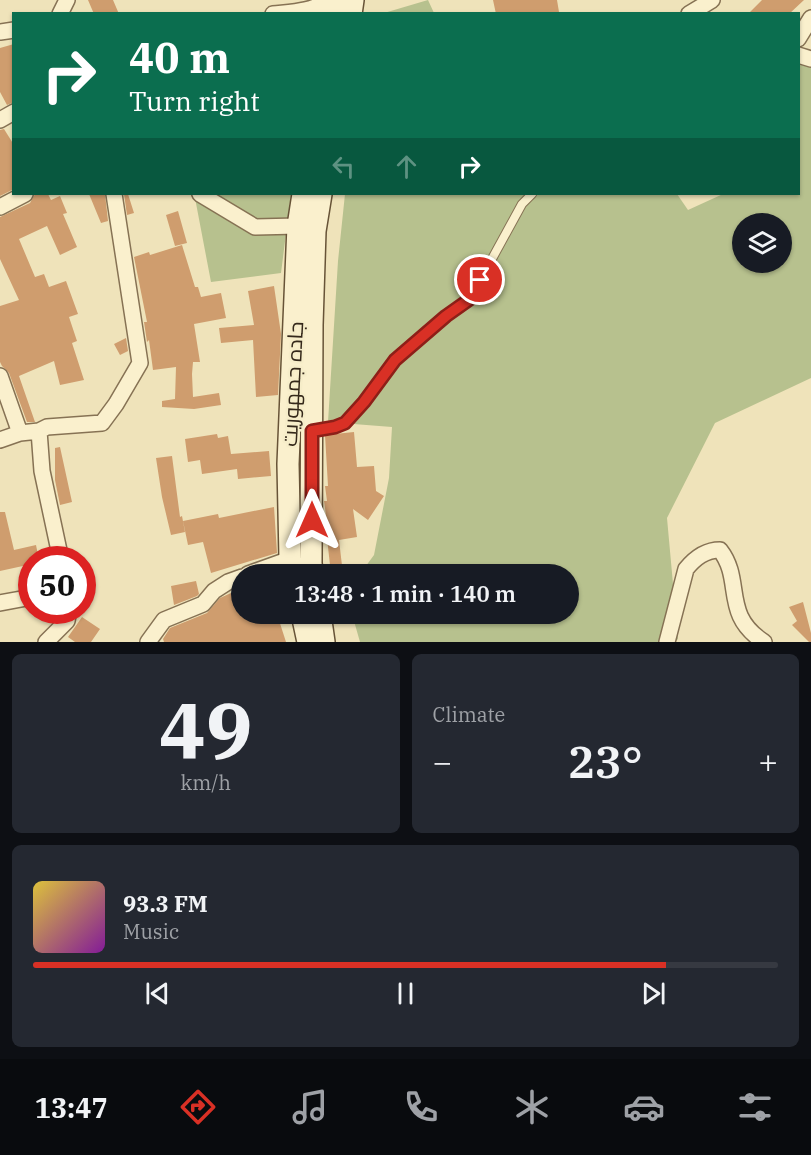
<!DOCTYPE html>
<meta charset="utf-8">
<style>
body{margin:0;font-family:"IBM Plex Serif",Cairo,serif;background:#242831;color:#f1f3f6;height:100vh;display:flex;flex-direction:column;font-size:22px;white-space:nowrap}
*{box-sizing:border-box;margin:0}
p{font-size:20px;color:#9ea1a6}
.icon{flex:none;width:33px;height:33px;fill:none;stroke:currentColor;stroke-width:2;stroke-linecap:round;stroke-linejoin:round}
.map{position:relative;height:642px;overflow:hidden}
.sheet{display:flex;flex-direction:column;gap:12px;padding:12px;background:#0d0f14;flex:1}
.sheet>*{flex:none}
.banner{position:absolute;left:12px;top:12px;width:788px;height:183px;border-radius:0px;box-shadow:0 2px 4px #0004;background:#0b6e4f;color:#fff;overflow:hidden}
.tools{position:absolute;left:732px;top:213px;display:grid;gap:12px}
.tools a{display:grid;place-items:center;width:60px;height:60px;border-radius:50%;background:#171b24;box-shadow:0 2px 4px #0004;font-size:30px}
.speed{position:absolute;left:18px;top:546px;display:flex;gap:12px;font-size:30px;font-weight:700;text-align:center}
.speed>*{display:grid;place-content:center;width:78px;height:78px;border-radius:50%;background:#171b24;box-shadow:0 2px 4px #0004;line-height:1}
.speed .limit{border:9px solid #d22;background:#fff;color:#111}
.pin{position:absolute;display:grid;place-items:center;width:51px;height:51px;color:#fff;margin:-26px;border:3px solid #fff;border-radius:50%;box-shadow:0 2px 6px #0007}
.me{position:absolute;width:66px;margin:-33px;rotate:0deg;stroke-linejoin:round;filter:drop-shadow(0 0 4px #0008)}
.turn{display:flex;align-items:center;gap:21px;height:126px;padding:0 18px;font-size:27px}
.turn .icon{width:78px;height:78px;stroke-width:2.5}
.turn b{display:block;font-size:42px;line-height:51px}
.lanes{display:flex;align-items:center;height:57px;padding:0 18px;background:#0003;justify-content:center;gap:30px;direction:ltr}
.lanes .off{opacity:.35}
.big{font-size:45px;font-weight:600;line-height:1.1}
.sheet .tile{flex:1;display:flex;flex-direction:column;justify-content:center;gap:9px;min-width:0;padding:0 21px;border-radius:9px;background:#242831}
.sheet .dial{align-items:center;gap:0}
.dial b{font-size:78px;line-height:1}
.song{display:flex;align-items:center;gap:18px}
.cover{width:72px;height:72px;border-radius:9px;background:linear-gradient(135deg,hsl(50 70% 55%),hsl(290 70% 35%))}
.played{height:6px;border-radius:3px;background:linear-gradient(90deg,#d93025 85%,#363941 85%)}
.keys{display:flex;justify-content:space-around;direction:ltr}
.heat{display:flex;justify-content:space-between;align-items:center;font-size:33px;direction:ltr}
.sheet .tiles{flex:1;display:grid;gap:12px;grid-template-columns:1fr 1fr}
.tile:last-child{grid-column:span 2}
.trip{position:absolute;left:231px;top:564px;width:348px;height:60px;border-radius:30px;background:#171b24;box-shadow:0 2px 4px #0004;font-weight:600;line-height:60px;text-align:center}
.tabs{display:flex;height:96px;justify-content:space-around;align-items:center;background:#090b0e;color:#9ea1a6}
.tabs .icon{width:42px;height:42px}
.tabs .on{color:#d93025}
.tabs b{font-size:27px;color:#f1f3f6}
.map>svg:first-child{display:block}
</style>
<div class="map">
<svg width="811" height="642" viewBox="0 0 811 642">
<rect width="100%" height="100%" fill="#efe3ba"/>
<!-- cemetery -->
<path fill="#b7c18e" fill-rule="evenodd" d="M428,0l6,13h-50z
M798,62l13,3v313l-96,45 -48,95 11,121 -3,3h-315l-8,-28h216v-40h-208l14,-19 15,-77 3,-51 -64,-5 10,-161 7,-67h332l11,16 35,-16h75zM742,224h40v38h-40z
M190,194h101l-10,79 -70,9 -16,-84z"/>
<!-- building -->
<path fill="#cf9d6e" d="M88,0h25l6,14h-25z
M493,0h64l2,12 -63,2z
M762,0h42l-15,14h-41z
M14,44v58l-7,3 -7,-13v-44z
M4,129l10,16v44l-14,7v-66z
M35,194h13l3,6 9,-4 7,17 -4,1 14,33 -17,8 -13,-29 -28,13 16,38 9,-3 5,13 17,-6 12,33 -9,3 8,24 -5,2 12,37 -24,5 -6,-24 -35,15 16,46h-8l-18,-49 -7,-7 -2,-4v-56l19,-6 -19,-41v-42l30,-14z
M89,194h16l3,27 -7,2z
M124,194h4l6,19 -7,2z
M178,211l9,32 -12,3 -9,-31z
M182,245l13,42h3l3,10 20,-4 5,25 -32,6 6,38h-7l-1,12 1,23 26,-4 2,12 -27,4 -32,-2v-6l13,-2 1,-32 -23,3 -4,-30 -2,2 -3,-20h3l-13,-65 15,-5 1,3z
M274,286l7,48 -3,61 -22,2 -3,-57 -32,3 -2,-15 35,-3 -6,-34z
M126,338l2,13 -8,4 -6,-11z
M354,432l3,35 17,-1 2,25 8,5 -16,24 -15,-11 4,28 -18,3 4,34h-12l-5,-45h2l-4,-28h3l-2,-15h3l-3,-51z
M217,434l1,4 10,-2 3,18 38,-3 2,25 -33,3 -1,-10 -35,5 -2,-14 -12,2 -3,-23z
M60,447l12,55 -12,3 -5,-25v-32z
M172,456l8,61 2,-1 3,16 -14,3 -9,-38 -6,-39z
M274,507l3,46 -66,20 -8,-31 -15,3 -5,-24 35,-7 1,4z
M0,512h5l9,38 22,-5 3,15h-7v4l-32,7z
M196,581l3,13 -2,2 -23,9 -3,-19z
M242,588v26h35l9,28h-122l-1,-3 7,-11 37,-15 13,-15z
M803,602l8,31v9h-2l-17,-17 5,-4 -8,-14z
M82,617l18,12 -9,13h-16l-7,-5z"/>
<g fill="none" stroke-linecap="round" stroke-linejoin="round">
<defs>
<path id="lane" d="M314,431l21,-4 10,-4 19,-21 31,-42 51,-44 24,-17 52,-95 10,-10"/>
<path id="street" d="M60,14l7,-14
M273,14c18,-2 39,-2 55,-14
M689,14l23,-14
M0,32l14,-2
M798,39l13,-21
M798,55l13,4
M0,120l14,-8
M200,194l55,33 43,-1
M0,207l25,-13
M0,376l20,57
M39,431l3,40 19,89
M0,440l20,-7 19,-2 8,-4 55,-4 14,-19 24,-41 -26,-169
M248,574l42,-15
M0,603l32,-6
M46,642l21,-21 2,-11
M148,642l16,-22 39,-16 11,-13 14,-9 14,-5
M667,642l19,-73c9,-11 19,-19 34,-19 24,31 1,64 44,92"/>
<path id="secondary" d="M331,14l2,-14
M351,14l2,-14
M293,574l-3,-15 -2,-95 10,-238 5,-32
M313,574l-2,-10 1,-239 3,-94 6,-37
M302,614l6,28
M320,614l4,28"/>
</defs>
<!-- lane casing -->
<use href="#lane" stroke="#867254" stroke-width="10"/>
<!-- street casing -->
<use href="#street" stroke="#867254" stroke-width="18"/>
<!-- secondary casing -->
<use href="#secondary" stroke="#675337" stroke-width="24"/>
<!-- lane -->
<use href="#lane" stroke="#faf0cd" stroke-width="8"/>
<!-- street -->
<use href="#street" stroke="#faf0cd" stroke-width="15"/>
<!-- secondary -->
<use href="#secondary" stroke="#faf0cd" stroke-width="21"/>
</g>
<g fill="none" stroke-linecap="round" stroke-linejoin="round">
<defs>
<path id="route" d="M312,520v-89l23,-4 10,-4 19,-21 31,-42 51,-44 24,-17 10,-19"/>
</defs>
<!-- route casing -->
<use href="#route" stroke="#8d1f18" stroke-width="15"/>
<!-- route -->
<use href="#route" stroke="#d93025" stroke-width="10"/>
</g>
<g text-anchor="middle" dominant-baseline="central" stroke-width="5" stroke-linejoin="round" paint-order="stroke">
<!-- street labels -->
<g font-size="21" fill="#34281a" stroke="#f6edc9">
<text transform="translate(292 384) rotate(-87)">جاده جمهوریت</text>
</g>
</g>
</svg>
<div class="tools">
<a><svg class="icon" aria-label="layers" viewBox="0 0 24 24"><path d="M12 4l9 5-9 5-9-5zM3 14l9 5 9-5"/></svg></a>
</div>
<div class="speed"><div class="limit">50</div></div>
<div class="pin" style="left:480px;top:280px;background:#d93025"><svg class="icon" aria-label="arrive" viewBox="0 0 24 24"><path d="M6 21V4h12l-3 4 3 4H6"/></svg></div>
<svg class="me" style="left:312px;top:520px" viewBox="-20 -20 40 40"><path d="M0-17L14 15 0 8-14 15z" fill="#d93025" stroke="#fff" stroke-width="4"/></svg>
<div class="trip">13:48 · 1 min · 140 m</div>
<div class="banner">
<div class="turn"><svg class="icon" aria-label="right" viewBox="0 0 24 24"><path d="M7 20v-9h11M14 6l5 5-5 5"/></svg><div><b>40 m</b>Turn right</div></div>
<div class="lanes"><svg class="icon off" aria-label="left" viewBox="0 0 24 24"><path d="M17 20v-9H6M10 6l-5 5 5 5"/></svg><svg class="icon off" aria-label="ahead" viewBox="0 0 24 24"><path d="M12 20V5M6 11l6-6 6 6"/></svg><svg class="icon" aria-label="right" viewBox="0 0 24 24"><path d="M7 20v-9h11M14 6l5 5-5 5"/></svg></div>
</div>
</div>
<section class="sheet">
<div class="tiles">
<div class="tile dial"><b>49</b><p>km/h</p></div>
<div class="tile"><p>Climate</p>
<div class="heat"><a>−</a><b class="big">23°</b><a>+</a></div>
</div>
<div class="tile">
<div class="song"><i class="cover"></i><div><b>93.3 FM</b><p>Music</p></div></div>
<div class="played"></div>
<div class="keys"><svg class="icon" aria-label="previous" viewBox="0 0 24 24"><path d="M18 5L8 12l10 7zM5 5v14"/></svg><svg class="icon" aria-label="pause" viewBox="0 0 24 24"><path d="M8 5v14M16 5v14"/></svg><svg class="icon" aria-label="next" viewBox="0 0 24 24"><path d="M6 5l10 7-10 7zM19 5v14"/></svg></div>
</div>
</div>
</section>
<nav class="tabs">
<b>13:47</b>
<svg class="icon on" aria-label="directions" viewBox="0 0 24 24"><path d="M12 3l9 9-9 9-9-9zM9 14v-3h6M13 9l2 2-2 2"/></svg>
<svg class="icon" aria-label="music" viewBox="0 0 24 24"><path d="M9 18V5l10-2v13"/><circle cx="6" cy="18" r="3"/><circle cx="16" cy="16" r="3"/></svg>
<svg class="icon" aria-label="phone" viewBox="0 0 24 24"><path d="M5 4h4l2 5-3 2q2 4 5 5l2-3 5 2v4C11 20 4 13 5 4z"/></svg>
<svg class="icon" aria-label="climate" viewBox="0 0 24 24"><path d="M12 3v18M4 7l16 10M4 17L20 7"/></svg>
<svg class="icon" aria-label="car" viewBox="0 0 24 24"><path d="M5 17H2v-5l4-1 3-4h7l3 4 3 1v5h-3M9 17h6M6 11h13"/><circle cx="7" cy="17" r="2"/><circle cx="17" cy="17" r="2"/></svg>
<svg class="icon" aria-label="filters" viewBox="0 0 24 24"><path d="M4 7h16M4 17h16"/><circle cx="9" cy="7" r="2"/><circle cx="15" cy="17" r="2"/></svg>
</nav>
